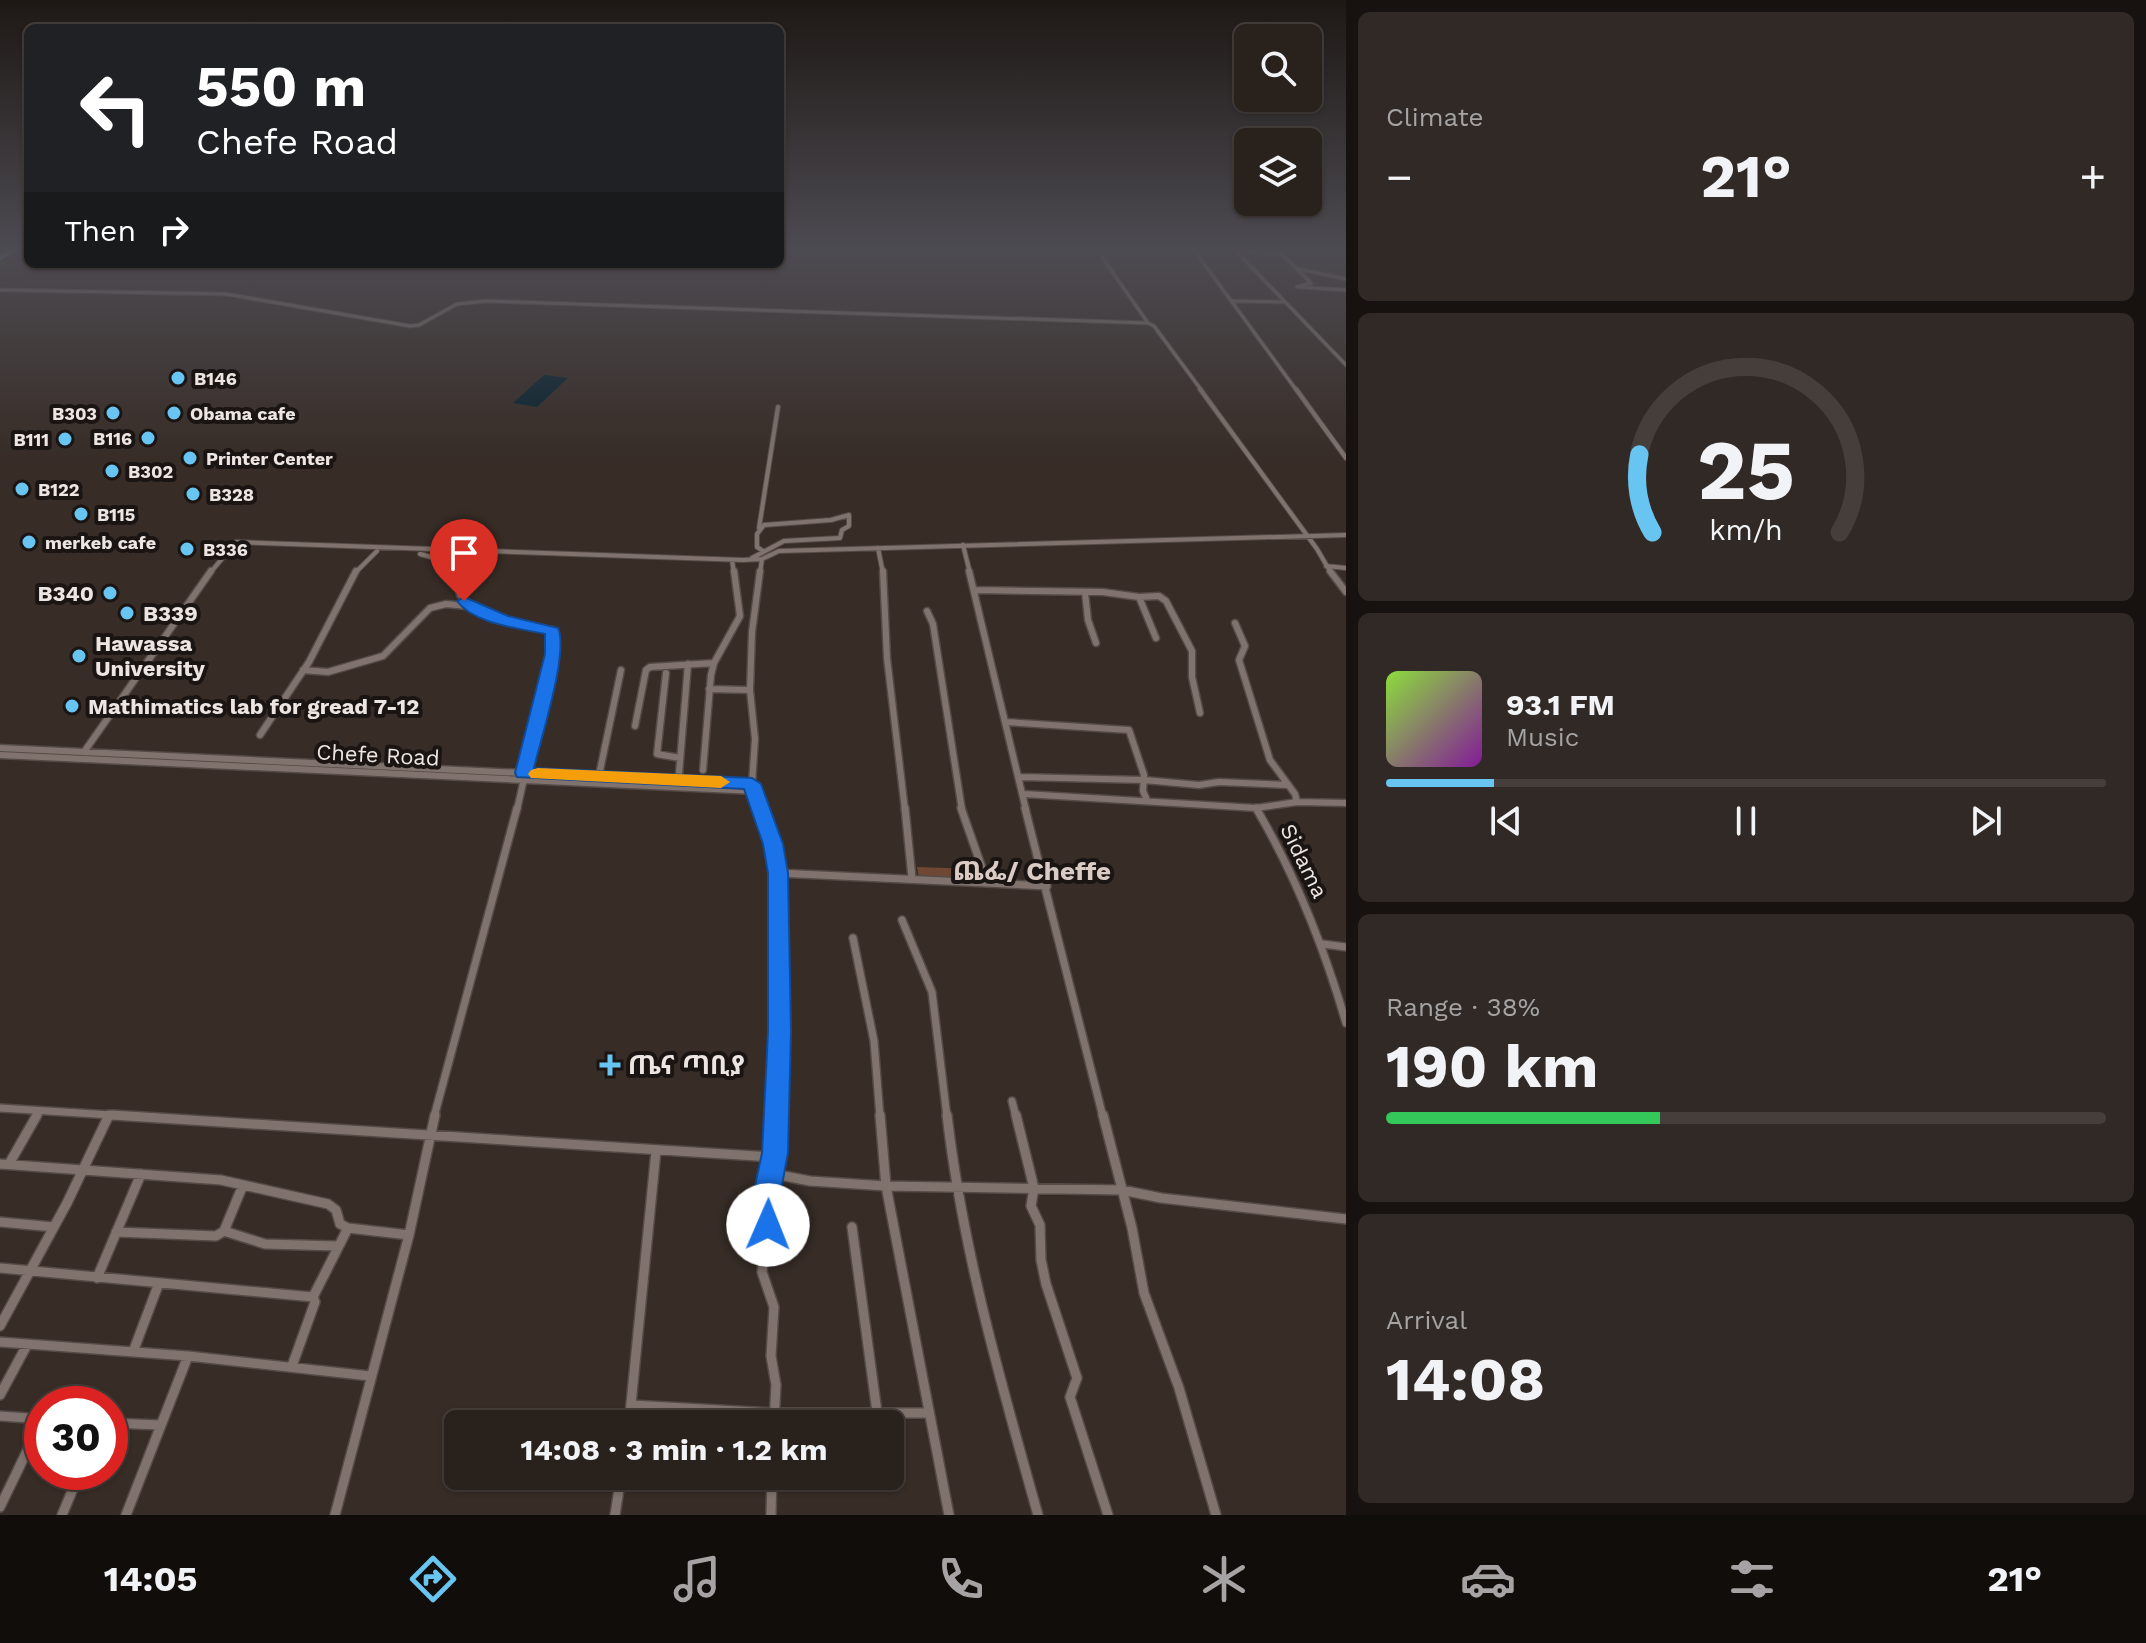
<!DOCTYPE html>
<meta charset="utf-8">
<style>
body{margin:0;font-family:"Work Sans","Noto Sans Ethiopic",sans-serif;background:#312925;color:#f1f3f6;height:100vh;display:flex;flex-direction:column;font-size:30px;white-space:nowrap}
*{box-sizing:border-box;margin:0}
p{font-size:26px;color:#a5a3a3}
.icon{flex:none;width:44px;height:44px;fill:none;stroke:currentColor;stroke-width:2;stroke-linecap:round;stroke-linejoin:round}
.map{position:relative;flex:1;overflow:hidden}
.sheet{display:flex;flex-direction:column;gap:12px;padding:12px;background:#17120f;width:800px}
.sheet>*{flex:none}
.top-card{position:absolute;left:24px;top:24px;width:760px;height:244px;border-radius:12px;box-shadow:0 2px 6px #0004,0 0 0 2px #453e3b;background:#202124;color:#fff;overflow:hidden}
.fabs{position:absolute;left:1234px;top:24px;display:grid;gap:16px}
.fabs a{display:grid;place-items:center;width:88px;height:88px;border-radius:12px;background:#29211c;box-shadow:0 2px 6px #0004,0 0 0 2px #453e3b;font-size:40px}
.speed{position:absolute;left:24px;top:1386px;display:flex;gap:16px;font-size:40px;font-weight:700;text-align:center}
.speed>*{display:grid;place-content:center;width:104px;height:104px;border-radius:50%;background:#29211c;box-shadow:0 2px 6px #0004,0 0 0 2px #453e3b;line-height:1}
.speed .limit{border:12px solid #d22;background:#fff;color:#111}
.pin{position:absolute;display:grid;place-items:center;width:68px;height:68px;color:#fff;margin:-82px -34px;border-radius:50% 50% 50% 0;rotate:-45deg;box-shadow:0 0 8px #0007}
.pin .icon{rotate:45deg}
.me{position:absolute;width:88px;margin:-44px;rotate:1deg;stroke-linejoin:round;filter:drop-shadow(0 0 6px #0008)}
.turn{display:flex;align-items:center;gap:28px;height:168px;padding:0 40px;font-size:36px}
.turn .icon{width:104px;height:104px;stroke-width:2.5}
.turn b{display:block;font-size:56px;line-height:68px}
.then{display:flex;align-items:center;height:76px;padding:0 40px;background:#0003;gap:16px;font-size:30px}
.big{font-size:60px;font-weight:700;line-height:1.1}
.sheet .widget{flex:1;display:flex;flex-direction:column;justify-content:center;gap:12px;min-width:0;padding:0 28px;border-radius:12px;background:#312925}
.sheet .dial{align-items:center;gap:0}
.dial svg{height:208px;overflow:visible;fill:none;stroke:#453e3b;stroke-width:7;stroke-linecap:round;text-anchor:middle}
.dial text{fill:#f1f3f6;stroke:none}
.song{display:flex;align-items:center;gap:24px}
.cover{width:96px;height:96px;border-radius:12px;background:linear-gradient(135deg,hsl(90 70% 55%),hsl(290 70% 35%))}
.played{height:8px;border-radius:4px;background:linear-gradient(90deg,#68c4f0 15%,#453e3b 15%)}
.keys{display:flex;justify-content:space-around;direction:ltr}
.heat{display:flex;justify-content:space-between;align-items:center;font-size:44px;direction:ltr}
.charge{height:12px;border-radius:6px;background:linear-gradient(90deg,#34c759 38%,#453e3b 0)}
.trip{position:absolute;left:444px;top:1410px;width:460px;height:80px;border-radius:12px;background:#29211c;box-shadow:0 2px 6px #0004,0 0 0 2px #453e3b;font-weight:700;line-height:80px;text-align:center}
.tabs{display:flex;height:128px;justify-content:space-around;align-items:center;background:#100d0b;color:#a5a3a3}
.tabs .icon{width:56px;height:56px}
.tabs .current{color:#68c4f0}
.tabs b{font-size:36px;color:#f1f3f6}
main{display:flex;flex:1;min-height:0}
.map>svg:first-child{display:block}
</style>
<main>
<div class="map">
<svg width="1346" height="1515" viewBox="0 0 1346 1515">
<rect width="100%" height="100%" fill="#372c26"/>
<!-- green -->
<path fill="#6e4833" d="M917,867l87,3 3,11 -88,-4z"/>
<!-- water -->
<path fill="#06222e" d="M544,375l24,3 -31,29 -24,-4z"/>
<g fill="none" stroke-linecap="round" stroke-linejoin="round">
<defs>
<path id="minor-far4" d="M1097,250l51,73
M1194,250l103,141
M1235,250l111,115
M1278,250l33,33 -14,4 49,3
M1238,252l45,2
M1299,269l47,10
M0,290l226,4 184,32 9,-1 38,-21 29,-3 662,22 6,3 48,65
M1232,301l53,1"/>
<path id="minor-far3" d="M1200,389l117,160 14,24
M1296,389l50,69
M759,528l19,-121
M963,545l7,28
M878,548l5,25
M420,554l26,7 13,12
M752,558l32,-17 56,-3 2,-8 7,-4v-11l-18,5 -67,5 -7,9v13l6,4
M732,560l2,13
M1326,566l20,2
M210,573l26,-31 507,18 19,-1 17,-8 567,-16
M355,573l22,-22
M760,573l2,-14"/>
<path id="minor-far2" d="M458,571l2,24c23,27 59,30 92,35l3,9 -38,171
M760,571l-8,61 -2,58 5,49 -3,45 9,26
M883,571l4,87 18,152
M969,571l57,239
M1330,571l16,21
M974,590l129,2 36,5 17,41
M1085,592l3,28 8,23
M1139,597l20,-1 7,5 26,50v26l8,36
M927,611l6,13 29,186
M1235,623l10,23 -6,14 31,100 25,34 2,8
M303,670l25,2 55,-16 47,-48 16,-4 21,2
M666,673l-9,81 23,4
M709,689l41,1
M1006,722l123,8 15,45 -1,16 4,9
M635,726l11,-56 4,-3 64,-4
M260,735l49,-73 47,-91
M0,748l752,36
M84,752l127,-181
M0,755l755,36
M703,770l8,-95 3,-12 26,-47 -6,-45
M679,774l9,-110
M1020,777l124,3 55,5 20,-3 68,3
M598,780l23,-110
M1024,794l232,14 41,-6 49,1"/>
<path id="minor-far1" d="M760,808l13,36 5,29 1,158 -4,86
M905,808l7,70
M961,808l26,74
M1025,808l78,309
M1256,808c40,68 68,139 90,215
M778,873l269,13
M902,920l30,72 15,125
M853,938l21,103 6,76
M1323,944l23,3
M1012,1101l4,16
M0,1108l143,9
M36,1117l3,-6
M434,1117l83,-309"/>
<path id="minor" d="M112,1115l661,42
M775,1115l-3,55 7,5 31,6 76,5 236,4 39,8 185,21
M880,1115l6,71 63,329
M947,1115c16,137 54,268 91,400
M1016,1115l18,73 -3,18 9,19 1,35 5,24 31,94 -7,19 38,118
M1103,1115l29,113 12,65 35,95 37,127
M0,1164l221,16 107,24 8,6 4,14 8,4 61,7
M9,1164l28,-49
M772,1170l-5,25 1,30 -6,47 12,35 -3,49 5,29 -2,39
M0,1222l54,5
M852,1227l25,185
M224,1231l41,13 73,2
M116,1232l100,4 8,-5 19,-46
M0,1268l313,29 35,-69
M97,1278l44,-104
M0,1326l67,-123 42,-88
M0,1342l188,14 -62,159
M133,1352l26,-69
M188,1356l182,20
M292,1366l23,-64 -2,-5
M0,1395l27,-50
M632,1405l142,8h153
M0,1416l42,3
M110,1423l51,2
M629,1424l27,-273
M0,1507l42,-87
M62,1515l18,-43
M335,1515l74,-280 26,-120
M615,1515l6,-39
M771,1515l1,-39"/>
<path id="highway" d="M0,258l13,-8"/>
</defs>
<!-- minor-far4 casing -->
<use href="#minor-far4" stroke="#544a46" stroke-width="5"/>
<!-- minor-far3 casing -->
<use href="#minor-far3" stroke="#544a46" stroke-width="6"/>
<!-- minor-far2 casing -->
<use href="#minor-far2" stroke="#544a46" stroke-width="9"/>
<!-- minor-far1 casing -->
<use href="#minor-far1" stroke="#544a46" stroke-width="10"/>
<!-- minor casing -->
<use href="#minor" stroke="#544a46" stroke-width="12"/>
<!-- highway casing -->
<use href="#highway" stroke="#544a46" stroke-width="6"/>
<!-- minor-far4 -->
<use href="#minor-far4" stroke="#80736d" stroke-width="3"/>
<!-- minor-far3 -->
<use href="#minor-far3" stroke="#80736d" stroke-width="4"/>
<!-- minor-far2 -->
<use href="#minor-far2" stroke="#80736d" stroke-width="6"/>
<!-- minor-far1 -->
<use href="#minor-far1" stroke="#80736d" stroke-width="7"/>
<!-- minor -->
<use href="#minor" stroke="#80736d" stroke-width="9"/>
<!-- highway -->
<use href="#highway" stroke="#64beea" stroke-width="4"/>
</g>
<!-- sky -->
<linearGradient id="sky" x2="0" y2="1"><stop stop-color="#1e1815"/><stop offset="0.54" stop-color="#4d4b52"/><stop offset="1" stop-color="#4d4b52" stop-opacity="0"/></linearGradient>
<rect width="1346" height="462" fill="url(#sky)"/>
<!-- route -->
<path fill="#1a73e8" stroke="#114b97" stroke-width="2" d="M464,597l44,19 50,12c11,24 -17,110 -24,140l218,10 9,6 22,60 5,29 3,158 -3,122 -8,42 1,30 -4,9 -9,3 -10,-3 -4,-9 -1,-30 9,-42 6,-122v-158l-5,-29 -19,-55 -227,-12 -2,-4 30,-119v-20c-27,-6 -71,-10 -88,-33z"/>
<!-- slow -->
<path fill="#f59e0b" d="M538,768l183,8 9,6 -9,6 -190,-10 -3,-4 3,-4z"/>
<!-- markers -->
<g fill="#68c4f0" stroke="#1a1513" stroke-width="3">
<circle cx="178" cy="378" r="8"/>
<circle cx="113" cy="413" r="8"/>
<circle cx="174" cy="413" r="8"/>
<circle cx="148" cy="438" r="8"/>
<circle cx="65" cy="439" r="8"/>
<circle cx="190" cy="458" r="8"/>
<circle cx="112" cy="471" r="8"/>
<circle cx="22" cy="489" r="8"/>
<circle cx="193" cy="494" r="8"/>
<circle cx="81" cy="514" r="8"/>
<circle cx="29" cy="542" r="8"/>
<circle cx="187" cy="549" r="8"/>
<circle cx="110" cy="593" r="8"/>
<circle cx="127" cy="613" r="8"/>
<circle cx="79" cy="656" r="8"/>
<circle cx="72" cy="706" r="8"/>
<path d="M606 1053h8v8h8v8h-8v8h-8v-8h-8v-8h8z"/>
</g>
<g text-anchor="middle" dominant-baseline="central" stroke-width="8" stroke-linejoin="round" paint-order="stroke">
<!-- far-poi labels -->
<g font-size="18" font-weight="bold" fill="#ece5e1" stroke="#1a1513" text-anchor="start">
<text x="194" y="378">B146</text>
<text x="97" y="413" text-anchor="end">B303</text>
<text x="190" y="413">Obama cafe</text>
<text x="132" y="438" text-anchor="end">B116</text>
<text x="49" y="439" text-anchor="end">B111</text>
<text x="206" y="458">Printer Center</text>
<text x="128" y="471">B302</text>
<text x="38" y="489">B122</text>
<text x="209" y="494">B328</text>
<text x="97" y="514">B115</text>
<text x="45" y="542">merkeb cafe</text>
<text x="203" y="549">B336</text>
</g>
<!-- poi labels -->
<g font-size="22" font-weight="bold" fill="#ece5e1" stroke="#1a1513" text-anchor="start">
<text x="94" y="593" text-anchor="end">B340</text>
<text x="143" y="613">B339</text>
<text x="95" y="643">Hawassa<tspan x="95" dy="25">University</tspan></text>
<text x="88" y="706">Mathimatics lab for gread 7-12</text>
</g>
<!-- street labels -->
<g font-size="22" fill="#ece5e1" stroke="#1a1513">
<text transform="translate(378 755) rotate(3)">Chefe Road</text>
<text transform="translate(1304 861) rotate(64)">Sidama</text>
</g>
<!-- quarter labels -->
<g font-size="26" font-weight="bold" fill="#dacbc4" stroke="#1a1513">
<text x="1032" y="871">ጨፌ/ Cheffe</text>
</g>
<!-- near-poi labels -->
<g font-size="26" font-weight="bold" fill="#ece5e1" stroke="#1a1513" text-anchor="start">
<text x="628" y="1065">ጤና ጣቢያ</text>
</g>
</g>
</svg>
<div class="fabs">
<a><svg class="icon" aria-label="search" viewBox="0 0 24 24"><circle cx="10" cy="10" r="6"/><path d="M15 15l6 6"/></svg></a>
<a><svg class="icon" aria-label="layers" viewBox="0 0 24 24"><path d="M12 4l9 5-9 5-9-5zM3 14l9 5 9-5"/></svg></a>
</div>
<div class="speed"><div class="limit">30</div></div>
<div class="pin" style="left:464px;top:601px;background:#d93025"><svg class="icon" aria-label="arrive" viewBox="0 0 24 24"><path d="M6 21V4h12l-3 4 3 4H6"/></svg></div>
<svg class="me" style="left:768px;top:1225px" viewBox="-20 -20 40 40"><circle r="19" fill="#fff"/><path d="M0-13L10 11 0 6-10 11z" fill="#1a73e8"/></svg>
<div class="trip">14:08 · 3 min · 1.2 km</div>
<div class="top-card">
<div class="turn"><svg class="icon" aria-label="left" viewBox="0 0 24 24"><path d="M17 20v-9H6M10 6l-5 5 5 5"/></svg><div><b>550 m</b>Chefe Road</div></div>
<div class="then">Then<svg class="icon" aria-label="right" viewBox="0 0 24 24"><path d="M7 20v-9h11M14 6l5 5-5 5"/></svg></div>
</div>
</div>
<section class="sheet">
<div class="widget"><p>Climate</p>
<div class="heat"><a>−</a><b class="big">21°</b><a>+</a></div>
</div>
<div class="widget dial"><svg viewBox="0 0 100 80">
<path d="M14 69A42 42 0 1 1 86 69"/>
<path d="M14 69A42 42 0 0 1 9 39" stroke="#68c4f0"/>
<text x="50" y="56" font-size="32" font-weight="700">25</text>
<text x="50" y="72" font-size="11">km/h</text>
</svg></div>
<div class="widget">
<div class="song"><i class="cover"></i><div><b>93.1 FM</b><p>Music</p></div></div>
<div class="played"></div>
<div class="keys"><svg class="icon" aria-label="previous" viewBox="0 0 24 24"><path d="M18 5L8 12l10 7zM5 5v14"/></svg><svg class="icon" aria-label="pause" viewBox="0 0 24 24"><path d="M8 5v14M16 5v14"/></svg><svg class="icon" aria-label="next" viewBox="0 0 24 24"><path d="M6 5l10 7-10 7zM19 5v14"/></svg></div>
</div>
<div class="widget"><p>Range · 38%</p><b class="big">190 km</b><div class="charge"></div></div>
<div class="widget"><p>Arrival</p><b class="big">14:08</b></div>
</section>
</main>
<nav class="tabs">
<b>14:05</b>
<svg class="icon current" aria-label="directions" viewBox="0 0 24 24"><path d="M12 3l9 9-9 9-9-9zM9 14v-3h6M13 9l2 2-2 2"/></svg>
<svg class="icon" aria-label="music" viewBox="0 0 24 24"><path d="M9 18V5l10-2v13"/><circle cx="6" cy="18" r="3"/><circle cx="16" cy="16" r="3"/></svg>
<svg class="icon" aria-label="phone" viewBox="0 0 24 24"><path d="M5 4h4l2 5-3 2q2 4 5 5l2-3 5 2v4C11 20 4 13 5 4z"/></svg>
<svg class="icon" aria-label="climate" viewBox="0 0 24 24"><path d="M12 3v18M4 7l16 10M4 17L20 7"/></svg>
<svg class="icon" aria-label="car" viewBox="0 0 24 24"><path d="M5 17H2v-5l4-1 3-4h7l3 4 3 1v5h-3M9 17h6M6 11h13"/><circle cx="7" cy="17" r="2"/><circle cx="17" cy="17" r="2"/></svg>
<svg class="icon" aria-label="filters" viewBox="0 0 24 24"><path d="M4 7h16M4 17h16"/><circle cx="9" cy="7" r="2"/><circle cx="15" cy="17" r="2"/></svg>
<b>21°</b>
</nav>
